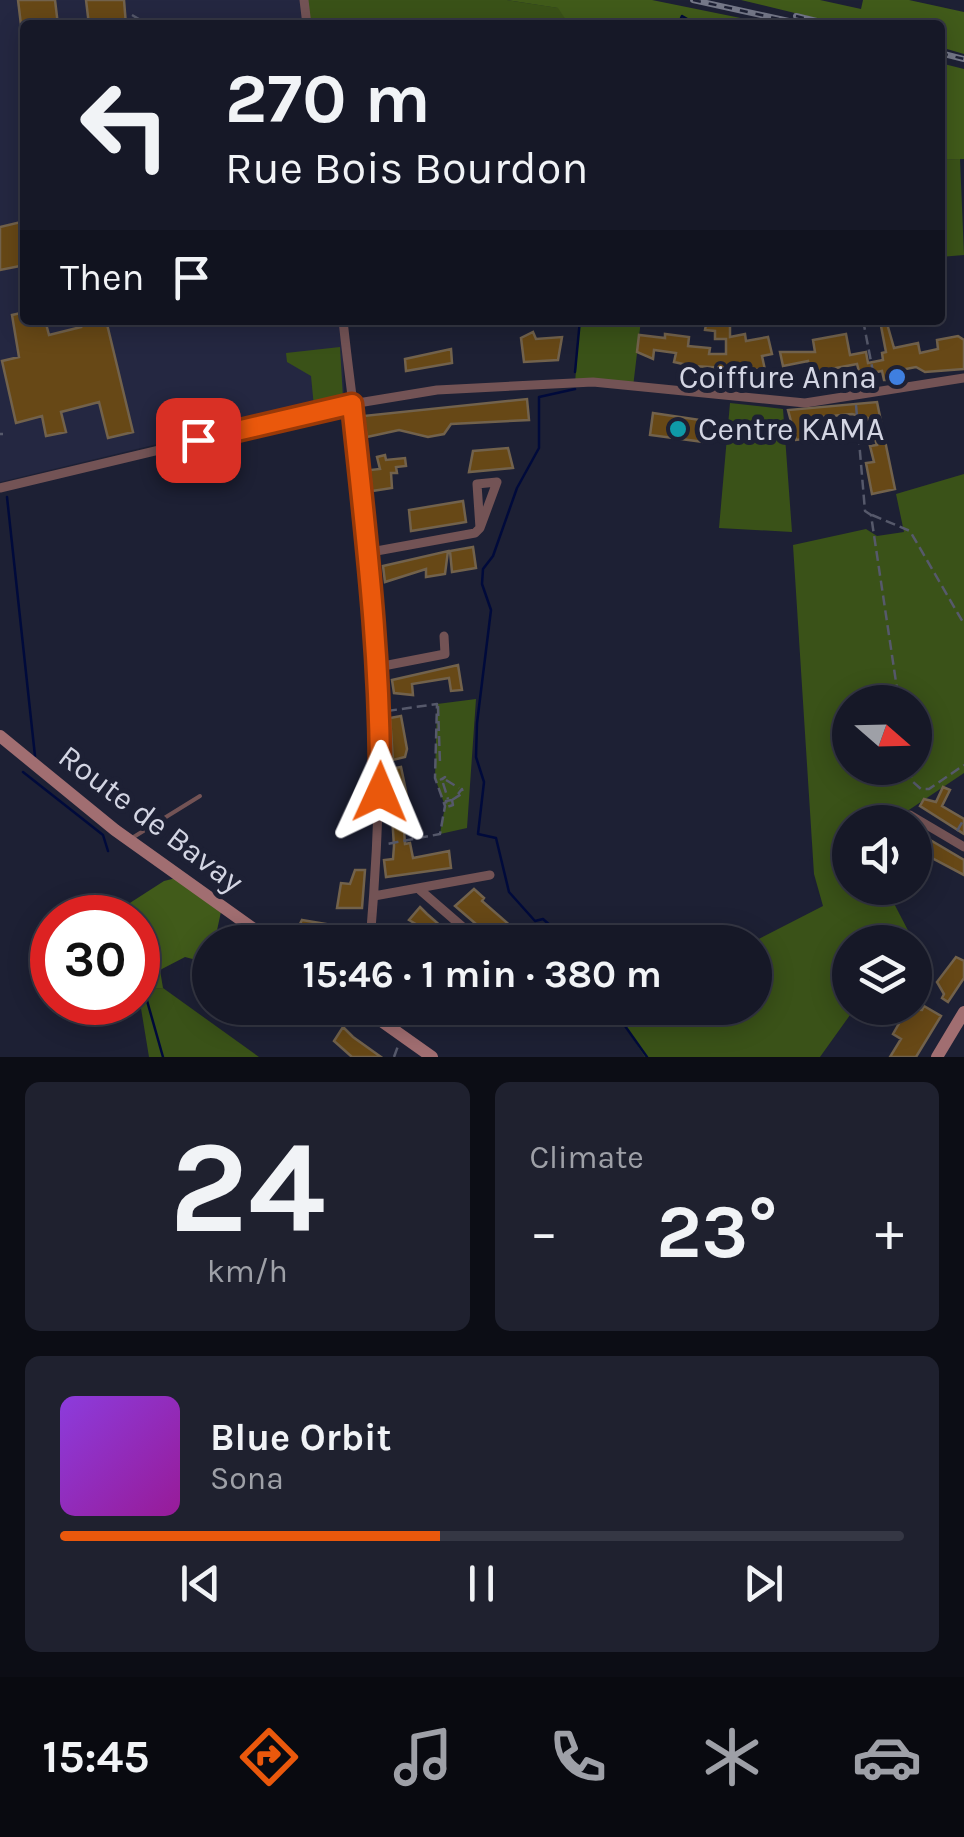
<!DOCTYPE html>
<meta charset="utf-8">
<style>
body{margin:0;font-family:Karla,sans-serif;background:#1f212f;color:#f1f3f6;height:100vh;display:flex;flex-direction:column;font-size:38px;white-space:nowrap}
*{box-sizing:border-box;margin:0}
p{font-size:32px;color:#9ea0a7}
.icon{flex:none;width:55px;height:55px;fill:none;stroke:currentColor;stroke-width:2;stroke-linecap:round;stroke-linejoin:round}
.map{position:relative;height:1057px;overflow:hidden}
.details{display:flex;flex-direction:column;gap:25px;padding:25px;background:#0c0d15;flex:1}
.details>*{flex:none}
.banner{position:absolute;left:20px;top:20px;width:925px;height:305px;border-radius:10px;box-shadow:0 5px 25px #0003,0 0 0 2px #353744;background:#161827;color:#f1f3f6;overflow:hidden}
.needle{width:65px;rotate:110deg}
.buttons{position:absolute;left:832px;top:685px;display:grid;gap:20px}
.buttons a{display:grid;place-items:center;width:100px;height:100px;border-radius:50%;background:#161827;box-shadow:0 5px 25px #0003,0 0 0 2px #353744;font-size:50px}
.speed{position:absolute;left:30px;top:895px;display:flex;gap:20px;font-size:50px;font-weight:700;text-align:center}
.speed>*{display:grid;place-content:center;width:130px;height:130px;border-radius:50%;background:#161827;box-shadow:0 5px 25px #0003,0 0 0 2px #353744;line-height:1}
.speed .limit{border:15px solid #d22;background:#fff;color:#111}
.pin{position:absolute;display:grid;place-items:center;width:85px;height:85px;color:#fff;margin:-42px;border-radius:20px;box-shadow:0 5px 15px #0006}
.me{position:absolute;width:110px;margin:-55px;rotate:1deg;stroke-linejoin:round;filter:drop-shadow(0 0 8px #0008)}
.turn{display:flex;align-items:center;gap:35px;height:210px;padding:0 40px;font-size:45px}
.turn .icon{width:130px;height:130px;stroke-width:2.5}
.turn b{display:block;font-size:70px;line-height:85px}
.then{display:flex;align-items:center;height:95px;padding:0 40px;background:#0003;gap:20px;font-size:38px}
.big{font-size:75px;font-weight:700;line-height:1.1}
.details .tile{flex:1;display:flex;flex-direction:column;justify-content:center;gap:15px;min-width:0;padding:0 35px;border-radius:15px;background:#1f212f}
.details .dial{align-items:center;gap:0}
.dial b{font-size:130px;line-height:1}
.song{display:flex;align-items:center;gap:30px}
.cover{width:120px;height:120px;border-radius:15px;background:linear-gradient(135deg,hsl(270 70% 55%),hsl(300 70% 35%))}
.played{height:10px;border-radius:5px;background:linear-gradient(90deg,#ea580c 45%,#353744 45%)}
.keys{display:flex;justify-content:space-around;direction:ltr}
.heat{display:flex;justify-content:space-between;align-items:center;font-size:55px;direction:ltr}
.details .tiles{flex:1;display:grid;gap:25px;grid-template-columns:1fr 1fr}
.tile:last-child{grid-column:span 2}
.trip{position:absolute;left:192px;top:925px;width:580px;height:100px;border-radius:50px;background:#161827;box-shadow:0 5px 25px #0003,0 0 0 2px #353744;font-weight:700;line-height:100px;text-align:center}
.tab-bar{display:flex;height:160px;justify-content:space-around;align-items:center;background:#090a10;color:#9ea0a7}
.tab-bar .icon{width:70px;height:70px}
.tab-bar .on{color:#ea580c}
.tab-bar b{font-size:45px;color:#f1f3f6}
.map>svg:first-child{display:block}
</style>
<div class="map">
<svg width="964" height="1057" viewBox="0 0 964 1057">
<rect width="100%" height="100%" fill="#1d2034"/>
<!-- built -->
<path fill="#242741" d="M0,0h304l3,25h-282v295h317l2,74 -4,6 -340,82z"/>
<!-- green -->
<path fill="#3a5218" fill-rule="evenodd" d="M304,0h203l52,8 10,17h-262z
M960,159l4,96 -24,2v-97z
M580,320h61l-8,67 -58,-4z
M340,347l3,51 -29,9 -3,-31 -24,-14 -1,-9z
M730,403l53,6 9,123 -73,-4z
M964,474v299l-73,49h-41v66h36l28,54h-64v66h5l-35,49h-175l-29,-44 11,-5h128l-2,-66 70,-36 -9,-32 -21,-329 73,-16 11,7 27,-4 -8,-38zM850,702h65v66h-65z
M476,699l-9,129 -27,6 5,-28 -10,-28 2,-74z
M163,988l96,69h-110l-11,-67z"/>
<!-- forest -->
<path fill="#415b1a" d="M507,0h145l123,25h-206l-11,-17z
M741,0h79l41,9 2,-9h46l55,12v42l-24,-7v-22h-96z
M940,63l24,6v90l-24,1z
M180,877l42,30 -6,28 -16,26 -15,-4 -25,13 3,18 -25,2v-72h-22l3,-8 45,-29z"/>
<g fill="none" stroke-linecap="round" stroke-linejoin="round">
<!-- stream -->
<path stroke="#000a3b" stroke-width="2.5" d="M678,25l4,-9 14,8 5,-4
M575,372l5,-52
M7,497l28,259
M23,772l80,63 5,16
M569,942l-26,-23 -8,2 -26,-29 -13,-54 -18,-4 6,-52 -8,-25 1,-34 14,-113 -9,-26 1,-15 10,-13 24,-68 22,-40v-51l36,-8
M140,976l23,81
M618,1008v8l29,41"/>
</g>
<!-- building -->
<path fill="#674816" stroke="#72624c" stroke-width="2.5" d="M18,0h37l3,25h-37z
M86,0h38l2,25h-37z
M25,221v44l-25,5v-43z
M25,312v8h20l4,15 32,-8 -2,-7h27l27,112 -25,6 -9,-36 -38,10 5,20 -20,4 -4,-20 -26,7 -14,-62 17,-4 -7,-42z
M707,320h23v17l15,-3 1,7 22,-4 4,17 -10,2 3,14 -73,-4 -18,-4 2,-9 -22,-3 -1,9 -16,-7 2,-17 26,3v-4l24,3 -1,9 22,2 -1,6h17v-15h-11v-8l-10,-1z
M886,320l8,28 24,-5 2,10 18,-4 -1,-9 21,-4 6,4v29l-39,3 -9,-5 -26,5 2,8h-8l-2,-9 -22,4 -3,-11 -47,9 -2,-12 -25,5 -3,-14h35l-2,-12 33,-6 4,21 16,-3 2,11 15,-3 -1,-7 4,-1 -6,-31z
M533,332l3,7 26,-2 -4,23 -34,2 -3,-24z
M451,349l1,14 -46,8 -1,-12z
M527,399l2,21 -78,4 -7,10 -16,3 -29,-7 -32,7 -4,-21z
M877,402l18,87 -23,5 -6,-31 8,-1 -4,-16 7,-1 -9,-27 -16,-4 -40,4 1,20 -17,2 -8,-30z
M653,413l54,8 -3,21 -54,-7z
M508,448l5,20 -44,4 4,-21z
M385,455l1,5 19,-2 1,8 -10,1 1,6h-6l1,15 -20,3 -2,-21 10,-1 -3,-12z
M463,501l3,21 -55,9 -2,-21z
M473,547l3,21 -24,4 -2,-21z
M448,551l-3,23 -19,3v-8l-41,13 -2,-16z
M458,665l4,25 -11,1 -2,-13 -37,6 1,11 -19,-2 -2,-13z
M401,716l6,33 -2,8 -12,3 -3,-42z
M401,767l7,34 -6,2 3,41 5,-1 3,15 36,-7 2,17 -65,9 -2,-17 9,-1 1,-13 -5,-77z
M943,787l7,3 -8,16 22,13v15l-44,-28 4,-7 12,3z
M915,831l49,29v15l-49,-26z
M355,870h10l-3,38h-25l4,-25 9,1z
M474,889l10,9 -2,3 47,41h-32l-42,-36z
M420,907l7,7 32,28h-24l-7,-6 3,-3 -22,-13z
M302,920l48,8 -1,14h-46l2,-6 -9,-4z
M956,957l8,4v17l-16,24 -6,-4 2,-4 -7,-12z
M924,1006l17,10 -25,41h-26l11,-18 -8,-5 12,-21 -14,-5 31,2z
M343,1027l10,10 28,20h-29l-18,-16z"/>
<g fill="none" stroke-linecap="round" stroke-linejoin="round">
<!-- path -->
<path stroke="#56596b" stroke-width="2.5" stroke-dasharray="10 5" stroke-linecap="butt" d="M132,15l17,10
M863,320l12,62
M856,405l9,106 6,4 28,187
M823,431l35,-5
M0,434h3
M872,515l38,16 54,93
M438,706l2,57
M387,711l50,-7 -2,74 10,28 -5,28 -53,10
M909,768l3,13 9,8h8l35,-24
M440,780l5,-3 -5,4
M446,780l13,8
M443,783l5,16
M452,800l11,-7 -1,-4 -4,5
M452,800l1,5 -6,2 -1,-6z
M957,831l7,-12
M394,1057l4,-11"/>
<!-- service -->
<path stroke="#735355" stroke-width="4" d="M132,838l68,-42"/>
<!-- minor -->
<path stroke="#735355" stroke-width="9" d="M304,0l3,25
M343,320c8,78 21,156 28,234 13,130 10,259 -1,388
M0,488l352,-84 85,-14 156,-8 212,21 159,-25
M371,552l104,-19 5,-5 17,-46 -20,2 3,44
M378,667l67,-13 -1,-18
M910,815l54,32
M420,890l60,52
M374,896l116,-21"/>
<!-- secondary -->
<path stroke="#a16e71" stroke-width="12" d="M0,736l115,94 157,112
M363,1008l69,49
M937,1057l27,-45"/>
<defs>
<path id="rail" d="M693,0l114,25
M796,16l37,9
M940,53l24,6"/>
</defs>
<!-- rail casing -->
<use href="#rail" stroke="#757889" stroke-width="6"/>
<!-- rail -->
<use href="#rail" stroke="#1d2034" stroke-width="2.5" stroke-dasharray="8" stroke-linecap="butt"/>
</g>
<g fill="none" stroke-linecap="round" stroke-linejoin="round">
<defs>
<path id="route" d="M198,440l154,-36c14,133 29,253 28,388"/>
</defs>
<!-- route casing -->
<use href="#route" stroke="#983908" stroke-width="25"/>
<!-- route -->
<use href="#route" stroke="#ea580c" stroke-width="18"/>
</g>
<!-- markers -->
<circle fill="#3f7fe0" stroke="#1d2034" stroke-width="4" cx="897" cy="377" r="10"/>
<circle fill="#0f9aa8" stroke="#1d2034" stroke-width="4" cx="678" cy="429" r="10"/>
<g text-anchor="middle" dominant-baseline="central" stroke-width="10" stroke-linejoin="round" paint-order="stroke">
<!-- poi labels -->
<g font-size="32" fill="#d3d5e3" stroke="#1d2034" text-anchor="end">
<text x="877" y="377">Coiffure Anna</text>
<text x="698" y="429" text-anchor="start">Centre KAMA</text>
</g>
<!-- street labels -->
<g font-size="32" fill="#d3d5e3" stroke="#1d2034">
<text transform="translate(151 819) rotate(37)">Route de Bavay</text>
</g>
</g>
</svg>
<div class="buttons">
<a><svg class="needle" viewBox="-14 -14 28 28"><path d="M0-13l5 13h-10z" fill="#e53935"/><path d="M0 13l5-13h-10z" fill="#9ea0a7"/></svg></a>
<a><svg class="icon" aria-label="sound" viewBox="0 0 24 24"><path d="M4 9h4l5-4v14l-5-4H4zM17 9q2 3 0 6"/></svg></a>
<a><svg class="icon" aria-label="layers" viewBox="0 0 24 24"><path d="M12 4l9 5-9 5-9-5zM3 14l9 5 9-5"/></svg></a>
</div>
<div class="speed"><div class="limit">30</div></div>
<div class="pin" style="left:198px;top:440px;background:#d93025"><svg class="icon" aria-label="arrive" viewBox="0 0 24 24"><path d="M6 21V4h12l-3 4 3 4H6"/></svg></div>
<svg class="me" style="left:380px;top:792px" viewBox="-20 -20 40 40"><path d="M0-17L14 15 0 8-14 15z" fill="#ea580c" stroke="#fff" stroke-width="4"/></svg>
<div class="trip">15:46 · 1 min · 380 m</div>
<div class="banner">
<div class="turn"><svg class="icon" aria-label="left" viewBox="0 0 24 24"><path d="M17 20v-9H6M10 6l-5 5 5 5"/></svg><div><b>270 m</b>Rue Bois Bourdon</div></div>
<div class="then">Then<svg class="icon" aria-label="arrive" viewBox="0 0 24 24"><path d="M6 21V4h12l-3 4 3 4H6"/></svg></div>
</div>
</div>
<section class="details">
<div class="tiles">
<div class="tile dial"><b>24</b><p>km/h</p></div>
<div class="tile"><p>Climate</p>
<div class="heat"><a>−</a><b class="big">23°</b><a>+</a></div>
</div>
<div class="tile">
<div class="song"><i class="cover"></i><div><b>Blue Orbit</b><p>Sona</p></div></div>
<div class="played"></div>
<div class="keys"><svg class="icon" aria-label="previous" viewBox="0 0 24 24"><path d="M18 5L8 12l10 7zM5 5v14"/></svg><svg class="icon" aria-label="pause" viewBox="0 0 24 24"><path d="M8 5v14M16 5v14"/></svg><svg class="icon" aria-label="next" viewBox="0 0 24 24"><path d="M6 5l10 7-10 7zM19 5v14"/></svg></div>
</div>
</div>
</section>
<nav class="tab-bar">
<b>15:45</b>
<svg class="icon on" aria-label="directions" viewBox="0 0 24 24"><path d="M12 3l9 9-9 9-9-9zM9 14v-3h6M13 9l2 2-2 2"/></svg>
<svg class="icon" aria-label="music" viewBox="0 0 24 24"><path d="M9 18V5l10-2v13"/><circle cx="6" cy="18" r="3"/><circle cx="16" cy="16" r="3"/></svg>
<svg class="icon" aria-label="phone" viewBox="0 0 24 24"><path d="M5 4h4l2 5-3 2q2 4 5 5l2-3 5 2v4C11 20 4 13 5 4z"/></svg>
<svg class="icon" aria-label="climate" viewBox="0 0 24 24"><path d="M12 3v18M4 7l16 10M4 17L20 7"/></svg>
<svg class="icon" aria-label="car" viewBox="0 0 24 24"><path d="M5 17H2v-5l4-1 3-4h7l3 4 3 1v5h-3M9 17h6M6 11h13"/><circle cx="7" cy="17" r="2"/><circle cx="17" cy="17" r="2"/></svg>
</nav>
